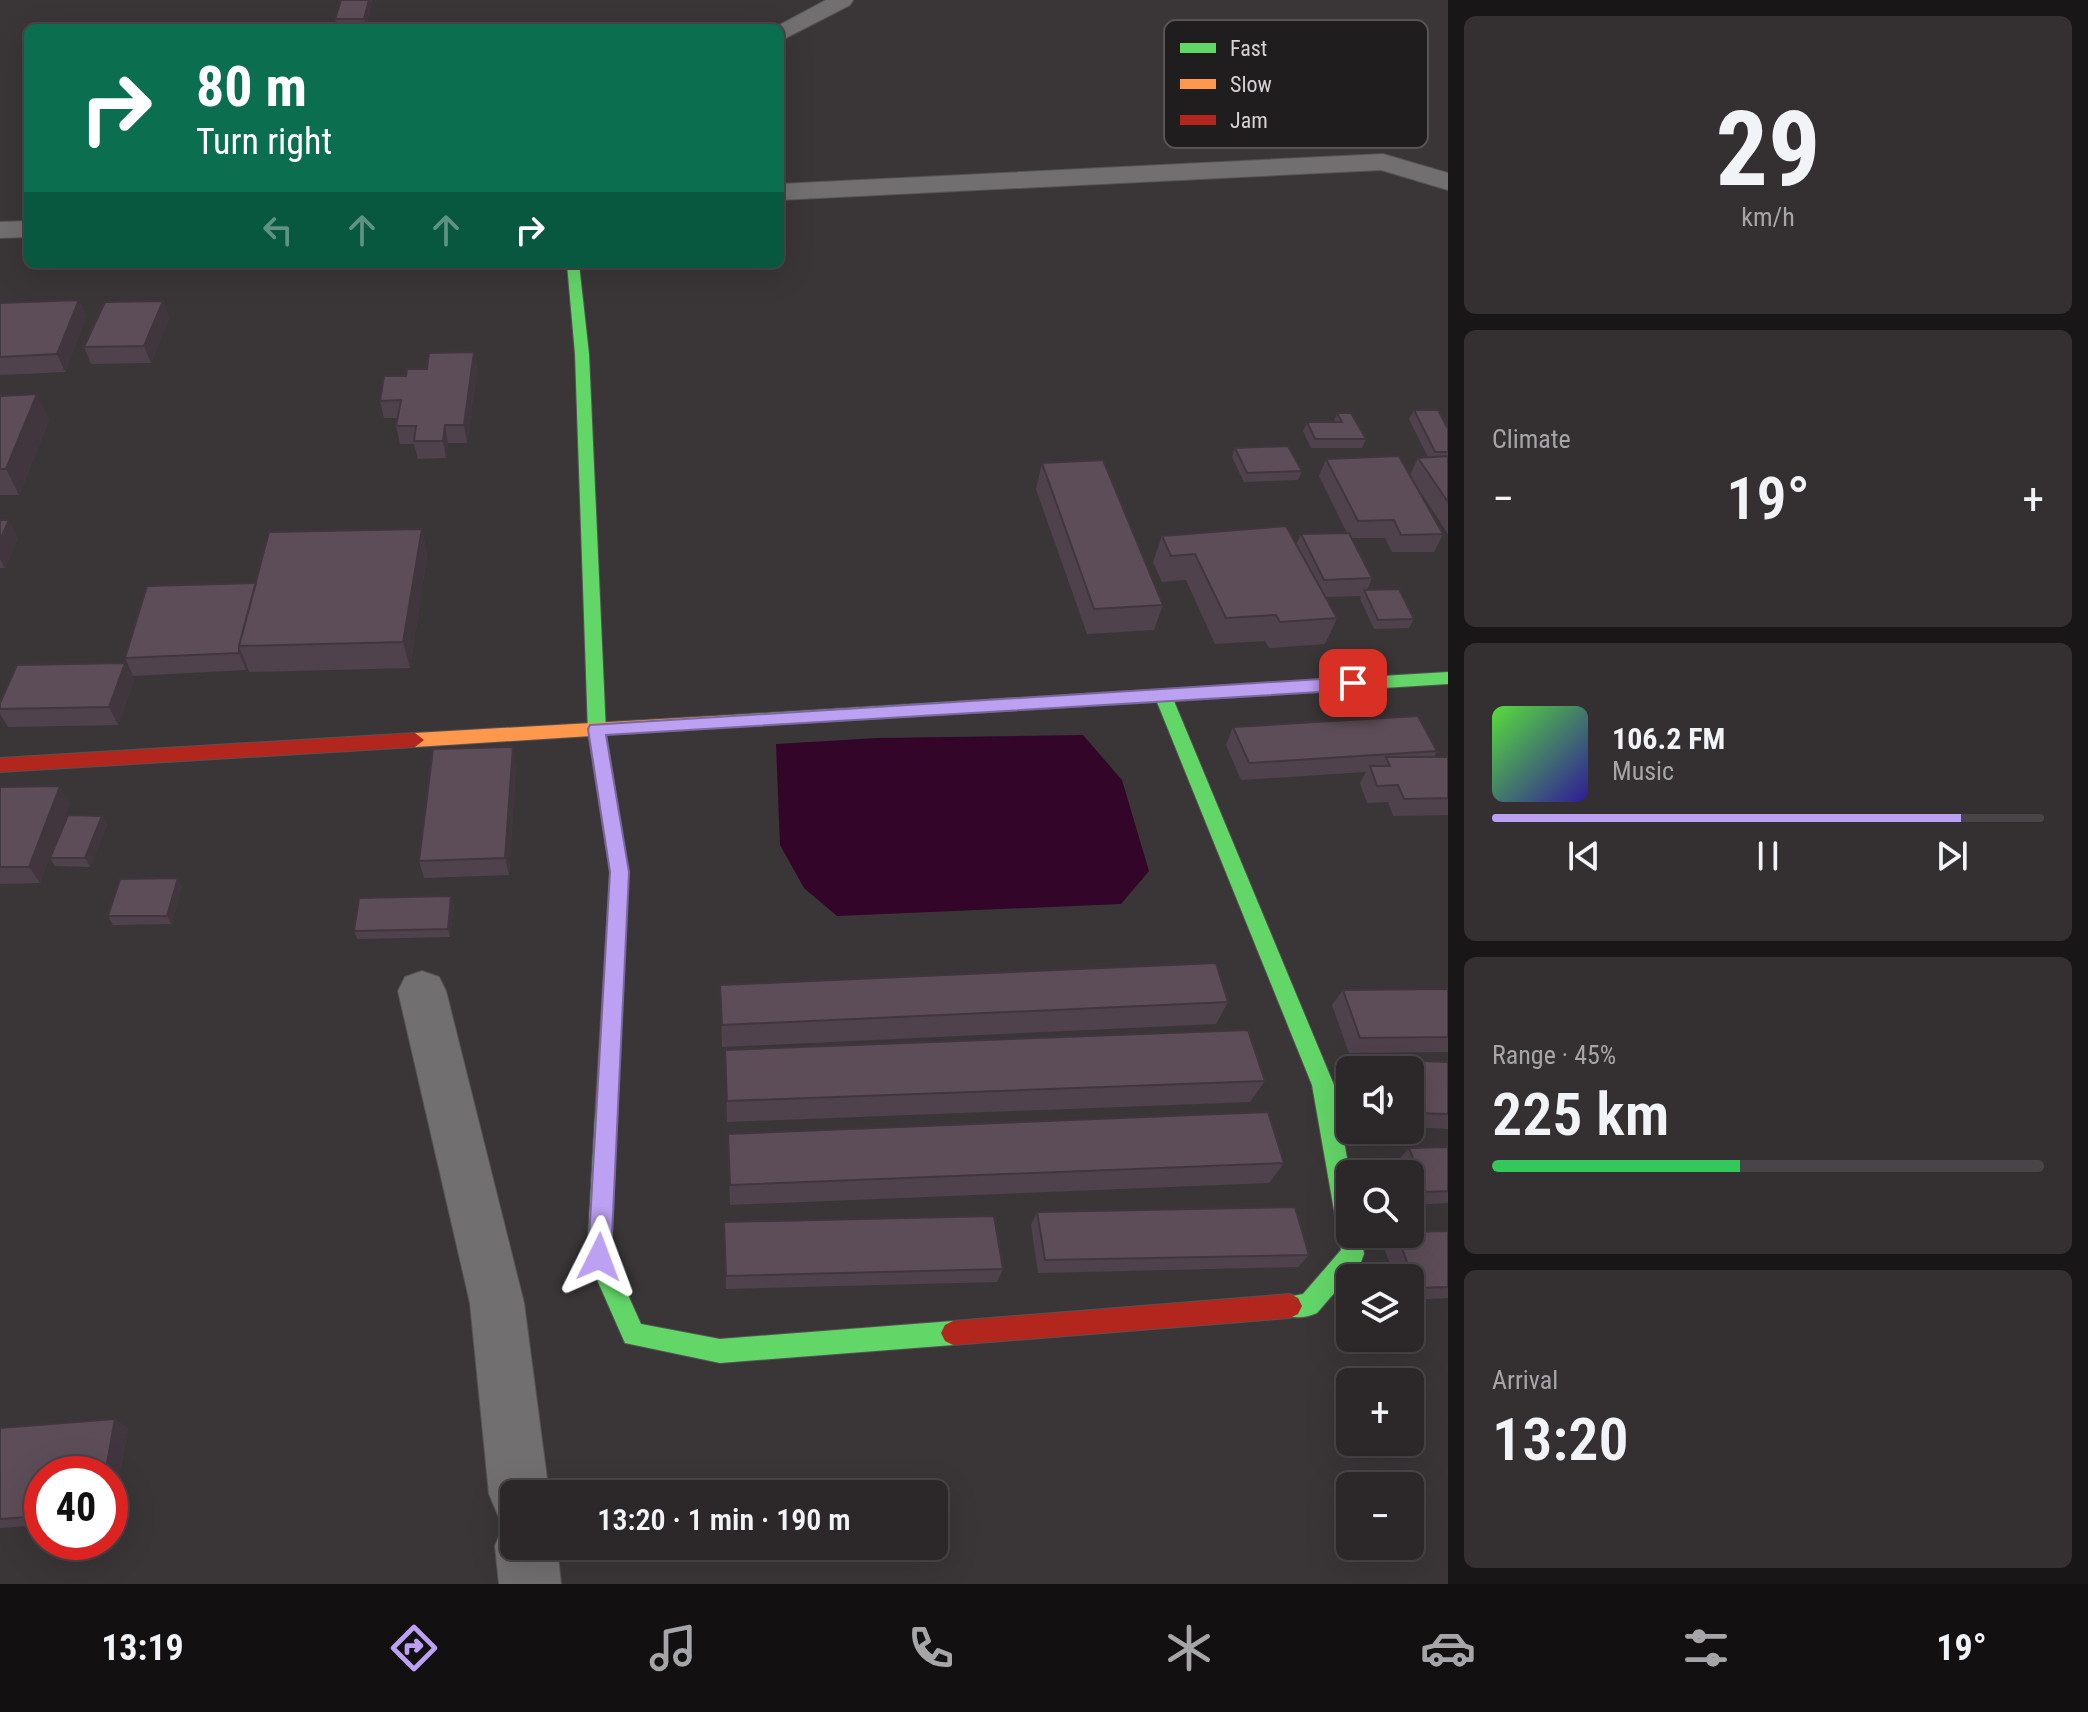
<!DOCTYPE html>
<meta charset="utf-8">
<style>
body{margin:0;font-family:"Roboto Condensed",sans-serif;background:#343032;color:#f1f3f6;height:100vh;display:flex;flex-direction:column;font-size:30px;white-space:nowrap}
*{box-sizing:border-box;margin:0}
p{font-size:26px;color:#a6a6a8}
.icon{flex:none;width:44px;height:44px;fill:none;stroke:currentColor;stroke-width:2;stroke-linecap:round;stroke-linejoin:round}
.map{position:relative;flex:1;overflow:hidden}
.side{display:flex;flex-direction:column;gap:16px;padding:16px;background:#181617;width:640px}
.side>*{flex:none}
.banner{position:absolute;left:24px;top:24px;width:760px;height:244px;border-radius:12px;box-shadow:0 8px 32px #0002,0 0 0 2px #484447;background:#0b6e4f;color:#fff;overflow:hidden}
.controls{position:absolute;left:1336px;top:1056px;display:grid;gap:16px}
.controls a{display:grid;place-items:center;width:88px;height:88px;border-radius:12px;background:#2c282a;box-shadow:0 8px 32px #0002,0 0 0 2px #484447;font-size:40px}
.speed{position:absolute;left:24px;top:1456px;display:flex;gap:16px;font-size:40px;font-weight:700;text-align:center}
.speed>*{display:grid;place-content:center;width:104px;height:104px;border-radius:50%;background:#2c282a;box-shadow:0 8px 32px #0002,0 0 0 2px #484447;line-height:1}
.speed .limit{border:12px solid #d22;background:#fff;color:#111}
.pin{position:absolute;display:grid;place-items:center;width:68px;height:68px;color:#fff;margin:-34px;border-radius:16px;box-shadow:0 4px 12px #0006}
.me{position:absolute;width:88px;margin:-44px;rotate:3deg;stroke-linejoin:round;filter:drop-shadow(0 0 6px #0008)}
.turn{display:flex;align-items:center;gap:28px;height:168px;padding:0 40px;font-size:36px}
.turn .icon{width:104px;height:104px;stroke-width:2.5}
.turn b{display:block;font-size:56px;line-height:68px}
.lanes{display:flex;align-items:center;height:76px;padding:0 40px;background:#0003;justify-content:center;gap:40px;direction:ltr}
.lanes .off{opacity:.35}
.big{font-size:60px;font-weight:600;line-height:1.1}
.side .card{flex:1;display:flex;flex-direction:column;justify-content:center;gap:12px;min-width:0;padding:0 28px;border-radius:12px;background:#343032}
.side .dial{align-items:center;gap:0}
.dial b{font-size:104px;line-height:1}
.song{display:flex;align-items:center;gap:24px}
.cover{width:96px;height:96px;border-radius:12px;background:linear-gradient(135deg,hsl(110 70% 55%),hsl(250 70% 35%))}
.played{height:8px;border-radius:4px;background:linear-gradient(90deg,#bca0f2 85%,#484447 85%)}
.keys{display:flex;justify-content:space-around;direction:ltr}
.heat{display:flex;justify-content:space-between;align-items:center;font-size:44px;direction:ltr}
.charge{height:12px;border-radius:6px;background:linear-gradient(90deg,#34c759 45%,#484447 0)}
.trip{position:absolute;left:500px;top:1480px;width:448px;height:80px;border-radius:12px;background:#2c282a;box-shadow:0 8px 32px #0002,0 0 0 2px #484447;font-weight:600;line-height:80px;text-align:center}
.tabs{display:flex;height:128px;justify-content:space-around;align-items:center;background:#121011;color:#a6a6a8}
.tabs .icon{width:56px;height:56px}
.tabs .active{color:#bca0f2}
.tabs b{font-size:36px;color:#f1f3f6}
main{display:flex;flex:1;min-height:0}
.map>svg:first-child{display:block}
</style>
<main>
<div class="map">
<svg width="1448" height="1584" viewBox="0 0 1448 1584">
<rect width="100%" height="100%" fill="#3a3638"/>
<!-- water -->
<path fill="#330529" d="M1083,735l39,45 27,91 -28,33 -284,12 -33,-28 -24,-43 -4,-101 102,-6z"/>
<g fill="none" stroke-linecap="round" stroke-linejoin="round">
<defs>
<path id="street" d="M826,0h27l-3,5 -70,36v-13h-6z
M1383,154l65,19v17l-67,-20 -601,30v-16z
M28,221v16l-28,1v-16z
M422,971l17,6 7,14 78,312 25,191h-35v52h43l4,38h-62l-4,-38 9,-22 8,-3 -14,-6 -9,-21 -19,-191 -72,-312 7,-14z"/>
<path id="fast" d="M567,264h12l10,90 17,379 -9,7 -9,-7 -13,-379z
M1448,672v12l-274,17 160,384 16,90v59h11l3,20 -3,8 -44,51c-11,5 -24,6 -35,1l-4,-8 4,-8 21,-4 38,-44 -29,-165 -155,-383 -425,25 -9,-6 9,-6z
M606,1107l8,3 3,7 -6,140 30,67 79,15 233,-18 8,4 4,8 -4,8 -8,4 -233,18 -95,-20 -38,-86 8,-140 3,-7z"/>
<path id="slow" d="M732,715l9,6 -9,6 -317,20 -9,-7 9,-7z"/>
<path id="jam" d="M597,726l9,7 22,139 -11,245 -3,7 -8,3 -8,-3 -3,-7 15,-245 -22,-139z
M415,733l9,7 -9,7 -415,25v-14z
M1290,1294l8,4 4,8 -4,8 -8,4 -337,27 -8,-4 -4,-8 4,-8 8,-4z"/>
</defs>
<!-- street casing -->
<use href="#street" stroke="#555354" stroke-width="2"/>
<!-- fast casing -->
<use href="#fast" stroke="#555354" stroke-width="2"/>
<!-- slow casing -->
<use href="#slow" stroke="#555354" stroke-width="2"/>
<!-- jam casing -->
<use href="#jam" stroke="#555354" stroke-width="2"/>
<!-- street -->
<use href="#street" fill="#716f70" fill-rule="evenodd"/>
<!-- fast -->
<use href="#fast" fill="#63d668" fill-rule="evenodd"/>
<!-- slow -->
<use href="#slow" fill="#ff974d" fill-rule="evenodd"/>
<!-- jam -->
<use href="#jam" fill="#b3261e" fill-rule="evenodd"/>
</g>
<!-- wall -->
<path fill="#50424c" d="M341,0h31l-6,26 -29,1 -2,-8z
M79,300l7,17 -21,55 -65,3v-72z
M169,318l-18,45 -60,1 -7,-17z
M474,352l3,18 -10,73h-19l-2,15 -28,1 -4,-15h-14l-4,-18 1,-8h-13l-4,-17 26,-25z
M0,396l49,24 -30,75h-19z
M1414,410l34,19v105l-32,-49 27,49 -9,18h-42l-7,-14h-33l20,40 -5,12 47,29 -5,9 -35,1 -14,-30 1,-3 -35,1 11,21 -12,26 -56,4 -4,-7 -50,3 -29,-64 -24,2 -9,-20 9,-26 134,9 5,-11 46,-1 -28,-57 7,-17 84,16 8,-17 10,-1 -19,-38z
M1337,413l29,26 -4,9h-51l-8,-17 4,-9h27z
M1235,448l67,23 -4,9 -54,2 -12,-25z
M1042,463l121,142 -9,25 -67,4 -51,-145z
M0,520l18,18 -13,30h-5z
M422,529l5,26 -17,113 -161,4 -2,-6 -1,4 -113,6 -8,-18 131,-75z
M125,663l9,18 -16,44 -110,2 -8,-13v-11z
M1233,727l204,24 -3,6h14v58l-55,1 -5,-14 -21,1 -7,-20 6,-11 -125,8 -15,-35z
M516,764l-7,111 -85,3 -5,-17z
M0,787l70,16 -30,80 -40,1z
M102,816l5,8 -17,43 -35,-1 -5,-8z
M182,886l-11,38 -58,1 -5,-9z
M454,904l-4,33 -93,2 -3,-8z
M720,985l508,17 -12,22 -494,23z
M1448,989v63l-99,1 -17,-48 11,-15z
M725,1050l540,31 -15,21 -523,20z
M1366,1059l82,3v67l-38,-2v-57h-53z
M728,1134l556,29 -15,20 -539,22z
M1448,1147v56l-36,2 -2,-6v-25h-9l-5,-12 13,-14z
M1037,1212l272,43 -11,12 -260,6 -7,-48z
M724,1222l279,47 -6,13 -271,7z
M1448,1231v67l-38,2v-22h-15l-12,-33 12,-11z
M115,1419l13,10 -17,90h-1v-45h-68v51l-42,3v-100z"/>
<!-- shaded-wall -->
<path fill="#41363e" d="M369,0l3,1 -6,25 -2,-7z
M79,300l7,17 -21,55 -8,-18z
M163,301l6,17 -18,45 -7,-17z
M474,352l3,18 -10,73 -3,-18z
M37,394l12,26 -30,75 -13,-26z
M445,425l3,18 -2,15 -3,-17z
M9,520l9,18 -13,30 -5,-9v-19z
M422,529l5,26 -17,113 -7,-26z
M240,649l7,17 -1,4 -7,-17z
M125,663l9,18 -16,44 -9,-18z
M513,747l3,17 -7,111 -4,-17z
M60,786l10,17 -30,80 -11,-16z
M102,816l5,8 -17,43 -5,-9z
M178,878l4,8 -11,38 -4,-8z
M451,896l3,8 -4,33 -2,-8z
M115,1419l13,10 -17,90 -1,-1v-44h-5z"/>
<!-- building -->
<path fill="#5d4d58" stroke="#41363e" stroke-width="2" d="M341,0h28l-5,19h-29z
M79,300l-22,54 -57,3v-54z
M163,301l-19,45 -60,1 21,-45z
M474,352l-10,73h-19l-2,16h-29l2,-15h-20l5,-26 -21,1 4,-25h22l1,-7h20l2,-16z
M37,394l-31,75h-6v-73z
M1414,410h24l10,19v23h-13z
M1337,413h14l15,26h-51l-8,-17h35z
M1288,446l14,25 -55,2 -12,-25z
M1399,456l44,78 -42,1 -7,-15 -36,1 -32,-62z
M1448,456v46l-30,-44z
M1103,460l60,145 -69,4 -52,-146z
M0,520h9l-9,20z
M1286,526l51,92 -57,4 -4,-7 -50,3 -31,-64 -24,2 -9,-20z
M422,529l-19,113 -164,4 30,-114z
M1349,533l23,45 -48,2 -23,-46z
M256,583l-17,63v7l-114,5 22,-72z
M1399,589l15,30 -36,1 -14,-30z
M125,663l-16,44 -109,2v-6l17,-38z
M1418,716l19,35 -188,12 -16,-36z
M513,747l-8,111 -86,3 14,-112z
M1386,757h62v41l-44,1 -6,-14 -21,1 -7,-20h20z
M60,786l-31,81h-29v-80z
M68,815l34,1 -17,42h-35z
M178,878l-11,38h-59l12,-37z
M451,896l-3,33 -94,2 5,-33z
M1216,963l12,39 -506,23 -2,-40z
M1448,989v48l-88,1 -17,-48z
M1248,1030l17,51 -538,20 -2,-51z
M1366,1059l82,3v52l-38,-1v-43h-41z
M1268,1112l16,51 -554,22 -2,-51z
M1448,1147v44l-22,1 -17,-44z
M1295,1207l14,48 -264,5 -8,-48z
M994,1216l9,53 -277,7 -2,-54z
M1448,1231v56l-32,1 -19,-54h13v-2z
M115,1419l-10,55h-63v42l-42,3v-91z"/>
<!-- route -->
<path fill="#bca0f2" stroke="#7a689d" stroke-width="2" d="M1353,677l9,6 -9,7 -747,45 23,137 -18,385 -3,8 -9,3 -8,-3 -3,-8 22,-385 -22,-143 2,-4z"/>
<!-- legend -->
<rect x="1164" y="20" width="264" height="128" rx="12" fill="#201d1f" stroke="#575356" stroke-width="2"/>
<rect x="1180" y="43" width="36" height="10" fill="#63d668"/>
<rect x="1180" y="79" width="36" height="10" fill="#ff974d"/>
<rect x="1180" y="115" width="36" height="10" fill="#b3261e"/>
<g font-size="22" fill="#d7d2d6">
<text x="1230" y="56">Fast</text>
<text x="1230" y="92">Slow</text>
<text x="1230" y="128">Jam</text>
</g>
</svg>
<div class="controls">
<a><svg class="icon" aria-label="sound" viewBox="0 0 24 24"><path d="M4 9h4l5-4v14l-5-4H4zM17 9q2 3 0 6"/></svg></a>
<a><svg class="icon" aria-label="search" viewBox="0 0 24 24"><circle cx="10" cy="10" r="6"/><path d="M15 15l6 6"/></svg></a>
<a><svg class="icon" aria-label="layers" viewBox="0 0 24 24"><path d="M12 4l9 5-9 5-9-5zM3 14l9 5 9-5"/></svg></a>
<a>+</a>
<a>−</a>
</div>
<div class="speed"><div class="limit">40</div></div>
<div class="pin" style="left:1353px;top:683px;background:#d93025"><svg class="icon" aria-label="arrive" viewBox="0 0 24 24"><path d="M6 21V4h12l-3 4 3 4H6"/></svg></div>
<svg class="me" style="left:599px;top:1257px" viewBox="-20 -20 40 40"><path d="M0-17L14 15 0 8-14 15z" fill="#bca0f2" stroke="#fff" stroke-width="4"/></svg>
<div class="trip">13:20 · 1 min · 190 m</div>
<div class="banner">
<div class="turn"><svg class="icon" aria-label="right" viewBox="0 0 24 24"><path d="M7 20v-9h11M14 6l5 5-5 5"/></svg><div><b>80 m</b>Turn right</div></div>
<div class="lanes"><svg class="icon off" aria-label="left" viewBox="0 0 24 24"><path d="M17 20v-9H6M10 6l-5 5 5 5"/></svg><svg class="icon off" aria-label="ahead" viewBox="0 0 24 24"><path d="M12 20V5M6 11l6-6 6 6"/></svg><svg class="icon off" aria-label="ahead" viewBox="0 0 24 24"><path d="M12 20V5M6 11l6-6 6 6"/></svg><svg class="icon" aria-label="right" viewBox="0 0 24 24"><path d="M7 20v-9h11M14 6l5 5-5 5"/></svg></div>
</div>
</div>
<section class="side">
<div class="card dial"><b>29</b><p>km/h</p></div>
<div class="card"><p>Climate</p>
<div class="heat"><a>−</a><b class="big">19°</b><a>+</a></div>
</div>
<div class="card">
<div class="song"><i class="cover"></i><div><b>106.2 FM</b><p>Music</p></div></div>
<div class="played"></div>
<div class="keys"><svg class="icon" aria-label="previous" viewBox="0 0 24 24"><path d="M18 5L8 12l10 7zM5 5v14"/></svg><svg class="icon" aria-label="pause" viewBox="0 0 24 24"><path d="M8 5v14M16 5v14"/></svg><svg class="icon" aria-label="next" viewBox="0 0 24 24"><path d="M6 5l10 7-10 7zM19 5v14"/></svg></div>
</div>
<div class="card"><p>Range · 45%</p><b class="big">225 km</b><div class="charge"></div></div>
<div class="card"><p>Arrival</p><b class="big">13:20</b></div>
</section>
</main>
<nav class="tabs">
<b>13:19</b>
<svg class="icon active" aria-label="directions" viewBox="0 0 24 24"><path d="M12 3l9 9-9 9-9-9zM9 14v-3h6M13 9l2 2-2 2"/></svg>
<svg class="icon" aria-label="music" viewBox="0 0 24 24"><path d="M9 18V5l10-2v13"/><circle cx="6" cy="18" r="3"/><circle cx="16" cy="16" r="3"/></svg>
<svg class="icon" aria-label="phone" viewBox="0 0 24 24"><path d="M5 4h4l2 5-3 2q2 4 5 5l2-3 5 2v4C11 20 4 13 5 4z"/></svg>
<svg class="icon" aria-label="climate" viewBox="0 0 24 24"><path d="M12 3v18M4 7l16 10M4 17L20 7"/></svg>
<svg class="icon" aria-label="car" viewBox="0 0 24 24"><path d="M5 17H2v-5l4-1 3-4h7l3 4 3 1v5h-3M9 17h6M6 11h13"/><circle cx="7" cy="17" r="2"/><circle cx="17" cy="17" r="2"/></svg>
<svg class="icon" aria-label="filters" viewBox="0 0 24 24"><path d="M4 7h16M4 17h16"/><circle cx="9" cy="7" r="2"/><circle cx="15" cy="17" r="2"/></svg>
<b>19°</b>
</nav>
